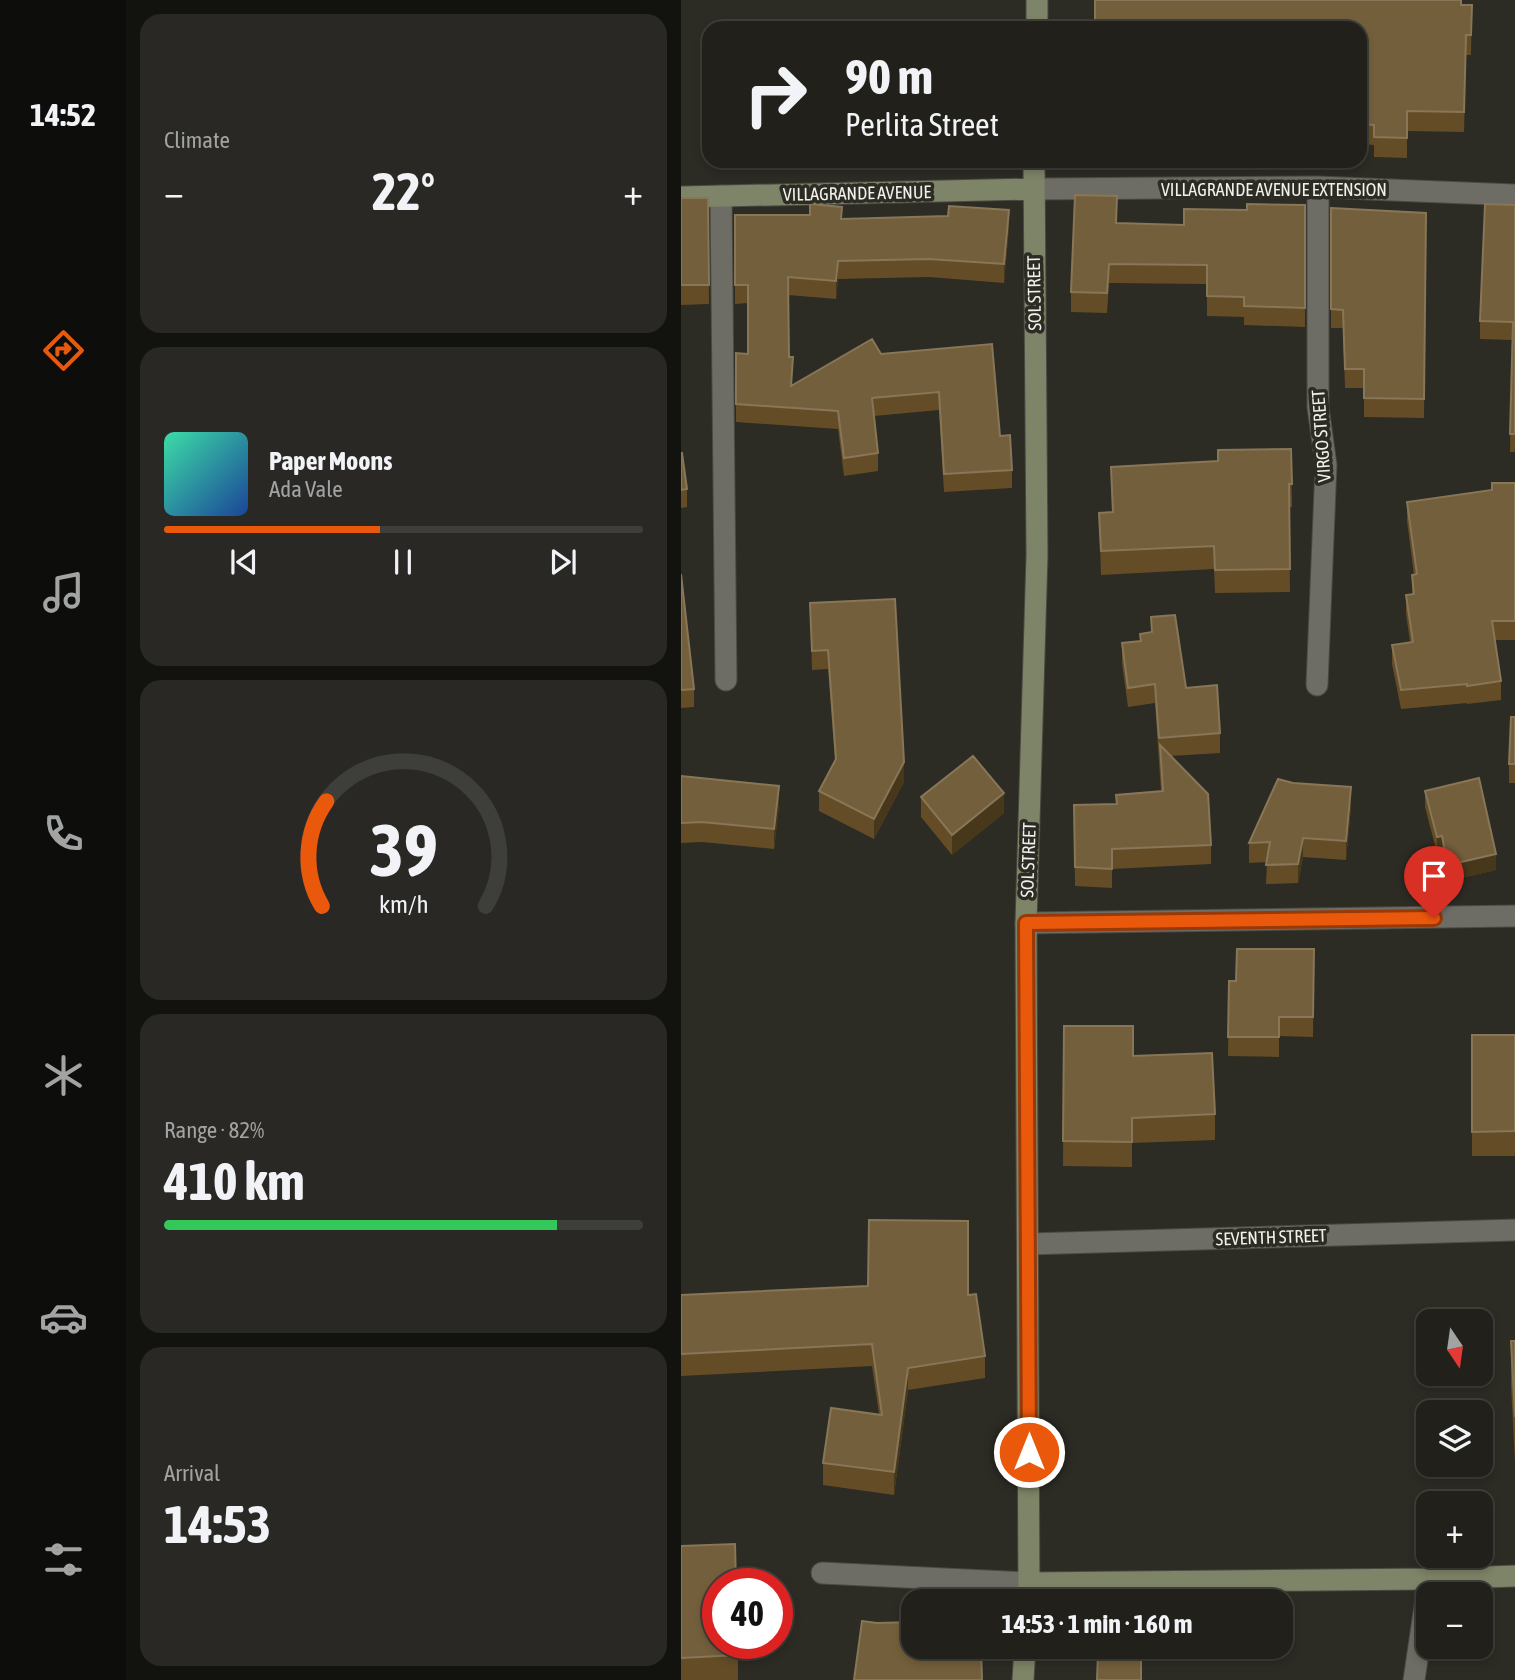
<!DOCTYPE html>
<meta charset="utf-8">
<style>
body{margin:0;font-family:"Asap Condensed",sans-serif;background:#292824;color:#f1f3f6;height:100vh;display:flex;flex-direction:column;font-size:26px;white-space:nowrap}
*{box-sizing:border-box;margin:0}
p{font-size:23px;color:#a2a3a3}
.icon{flex:none;width:38px;height:38px;fill:none;stroke:currentColor;stroke-width:2;stroke-linecap:round;stroke-linejoin:round}
.map{position:relative;flex:1;overflow:hidden}
.sheet{display:flex;flex-direction:column;gap:14px;padding:14px;background:#12120f;width:555px}
.sheet>*{flex:none}
.hud{position:absolute;left:21px;top:21px;width:665px;height:147px;border-radius:21px;box-shadow:0 4px 10px #0003,0 0 0 2px #3e3e3a;background:#21201b;color:#f1f3f6;overflow:hidden}
.needle{width:46px;rotate:167deg}
.fabs{position:absolute;left:735px;top:1309px;display:grid;gap:14px}
.fabs a{display:grid;place-items:center;width:77px;height:77px;border-radius:14px;background:#21201b;box-shadow:0 4px 10px #0003,0 0 0 2px #3e3e3a;font-size:35px}
.speed{position:absolute;left:21px;top:1568px;display:flex;gap:14px;font-size:35px;font-weight:700;text-align:center}
.speed>*{display:grid;place-content:center;width:91px;height:91px;border-radius:50%;background:#21201b;box-shadow:0 4px 10px #0003,0 0 0 2px #3e3e3a;line-height:1}
.speed .limit{border:10px solid #d22;background:#fff;color:#111}
.pin{position:absolute;display:grid;place-items:center;width:60px;height:60px;color:#fff;margin:-72px -30px;border-radius:50% 50% 50% 0;rotate:-45deg;box-shadow:0 0 7px #0007}
.pin .icon{rotate:45deg}
.me{position:absolute;width:77px;margin:-38px;rotate:0deg;stroke-linejoin:round;filter:drop-shadow(0 0 5px #0008)}
.turn{display:flex;align-items:center;gap:24px;height:147px;padding:0 28px;font-size:32px}
.turn .icon{width:91px;height:91px;stroke-width:2.5}
.turn b{display:block;font-size:49px;line-height:60px}
.big{font-size:52px;font-weight:700;line-height:1.1}
.sheet .tile{flex:1;display:flex;flex-direction:column;justify-content:center;gap:10px;min-width:0;padding:0 24px;border-radius:21px;background:#292824}
.sheet .dial{align-items:center;gap:0}
.dial svg{height:182px;overflow:visible;fill:none;stroke:#3e3e3a;stroke-width:7;stroke-linecap:round;text-anchor:middle}
.dial text{fill:#f1f3f6;stroke:none}
.song{display:flex;align-items:center;gap:21px}
.cover{width:84px;height:84px;border-radius:10px;background:linear-gradient(135deg,hsl(160 70% 55%),hsl(220 70% 35%))}
.played{height:7px;border-radius:4px;background:linear-gradient(90deg,#ea580c 45%,#3e3e3a 45%)}
.keys{display:flex;justify-content:space-around;direction:ltr}
.heat{display:flex;justify-content:space-between;align-items:center;font-size:38px;direction:ltr}
.charge{height:10px;border-radius:5px;background:linear-gradient(90deg,#34c759 82%,#3e3e3a 0)}
.trip{position:absolute;left:220px;top:1589px;width:392px;height:70px;border-radius:21px;background:#21201b;box-shadow:0 4px 10px #0003,0 0 0 2px #3e3e3a;font-weight:700;line-height:70px;text-align:center}
main{display:flex;flex:1;min-height:0}
.tabs{display:flex;flex-direction:column;width:126px;justify-content:space-around;align-items:center;background:#0d0d0b;color:#a2a3a3}
.tabs .icon{width:49px;height:49px}
.tabs .current{color:#ea580c}
.tabs b{font-size:32px;color:#f1f3f6}
.map>svg:first-child{display:block}
</style>
<main>
<nav class="tabs">
<b>14:52</b>
<svg class="icon current" aria-label="directions" viewBox="0 0 24 24"><path d="M12 3l9 9-9 9-9-9zM9 14v-3h6M13 9l2 2-2 2"/></svg>
<svg class="icon" aria-label="music" viewBox="0 0 24 24"><path d="M9 18V5l10-2v13"/><circle cx="6" cy="18" r="3"/><circle cx="16" cy="16" r="3"/></svg>
<svg class="icon" aria-label="phone" viewBox="0 0 24 24"><path d="M5 4h4l2 5-3 2q2 4 5 5l2-3 5 2v4C11 20 4 13 5 4z"/></svg>
<svg class="icon" aria-label="climate" viewBox="0 0 24 24"><path d="M12 3v18M4 7l16 10M4 17L20 7"/></svg>
<svg class="icon" aria-label="car" viewBox="0 0 24 24"><path d="M5 17H2v-5l4-1 3-4h7l3 4 3 1v5h-3M9 17h6M6 11h13"/><circle cx="7" cy="17" r="2"/><circle cx="17" cy="17" r="2"/></svg>
<svg class="icon" aria-label="filters" viewBox="0 0 24 24"><path d="M4 7h16M4 17h16"/><circle cx="9" cy="7" r="2"/><circle cx="15" cy="17" r="2"/></svg>
</nav>
<section class="sheet">
<div class="tile"><p>Climate</p>
<div class="heat"><a>−</a><b class="big">22°</b><a>+</a></div>
</div>
<div class="tile">
<div class="song"><i class="cover"></i><div><b>Paper Moons</b><p>Ada Vale</p></div></div>
<div class="played"></div>
<div class="keys"><svg class="icon" aria-label="previous" viewBox="0 0 24 24"><path d="M18 5L8 12l10 7zM5 5v14"/></svg><svg class="icon" aria-label="pause" viewBox="0 0 24 24"><path d="M8 5v14M16 5v14"/></svg><svg class="icon" aria-label="next" viewBox="0 0 24 24"><path d="M6 5l10 7-10 7zM19 5v14"/></svg></div>
</div>
<div class="tile dial"><svg viewBox="0 0 100 80">
<path d="M14 69A42 42 0 1 1 86 69"/>
<path d="M14 69A42 42 0 0 1 16 23" stroke="#ea580c"/>
<text x="50" y="56" font-size="32" font-weight="700">39</text>
<text x="50" y="72" font-size="11">km/h</text>
</svg></div>
<div class="tile"><p>Range · 82%</p><b class="big">410 km</b><div class="charge"></div></div>
<div class="tile"><p>Arrival</p><b class="big">14:53</b></div>
</section>
<div class="map">
<svg width="835" height="1680" viewBox="0 0 835 1680">
<rect width="100%" height="100%" fill="#2c2b24"/>
<g fill="none" stroke-linecap="round" stroke-linejoin="round">
<defs>
<path id="street" d="M352,189l285,-2 198,8
M40,196l5,484
M636,685l9,-220 -8,-58v-220
M345,923l490,-7
M347,1244l488,-14
M141,1573l208,10
M733,1680l15,-101"/>
<path id="secondary" d="M356,28v-28
M0,197l352,-8
M349,1583l399,-4 87,-3
M348,1601l-3,-678 11,-368 -3,-394
M342,1680l2,-33"/>
</defs>
<!-- street casing -->
<use href="#street" stroke="#4a4942" stroke-width="23"/>
<!-- secondary casing -->
<use href="#secondary" stroke="#4a4942" stroke-width="23"/>
<!-- street -->
<use href="#street" stroke="#6e6d65" stroke-width="21"/>
<!-- secondary -->
<use href="#secondary" stroke="#7e8467" stroke-width="21"/>
</g>
<!-- wall -->
<path fill="#644d26" d="M781,0v5h10l-1,50h-5l-2,77 -57,-1v27l-33,-1v-12l-14,-1v-116z
M0,198h27l1,106 -28,1z
M624,205v122l-61,-2v-8l-37,-1v-32l-98,-1 -2,30 -36,-1v-20l46,-69 67,2 63,-15z
M834,205v247h-5l2,-112 -32,-1v-18z
M650,208l95,5 -2,205 -60,-1v-29h-19l-2,-60h-12z
M54,215h75l32,4 167,9 -5,55 -75,-6 -91,2 -2,20 -48,-4 1,62 3,28 89,-31 111,-10 8,92 12,34v18l-68,4 -5,-82 -65,6 4,37v18l-34,5 -6,-47 -102,-7v-69l12,1v-51l-13,1z
M610,449l1,58h-3l1,85 -75,1 -1,-24 -113,6 -2,-62 13,-1 -1,-45 107,-6z
M0,453l6,36v18l-6,1z
M834,483v157h-20l6,41v19l-34,4v-1l-66,6 -9,-45v-19l18,-3 -4,-28v-19l6,-1v-19h2l-7,-54v-19l85,-12z
M0,574l13,115v18l-13,1z
M129,603l94,179 -30,57 -55,-28v-20l16,-30 -7,-92 -16,1z
M470,617l35,71 34,45v20l-49,3 40,89v19l-99,5v19l-37,-2 -1,-81 42,-1v-9l45,-4 -6,-88 -27,4 -6,-44v-20l18,-2v-7l11,-2z
M834,717v66h-6v-19z
M0,776l98,30 -5,43 -72,-7 -21,1z
M612,783l58,24 -5,53 -43,-3 -5,26 -32,1 1,-22 -18,1v-20z
M744,791l71,79 -48,11 -6,-29 -5,1 -12,-46z
M240,797l83,16 -52,42 -31,-38z
M633,949l-1,88 -34,-1v21l-51,-1 1,-75h7z
M383,1026l69,30 82,58v26l-83,3v24l-69,-1z
M791,1035h43v121h-43z
M0,1295h287l17,61v22l-77,12 -14,105 -71,-10v-22l56,-49 -7,-48 -191,10z
M830,1341h4v121l-4,-76z
M0,1546l57,97v37h-57z"/>
<!-- shaded-wall -->
<path fill="#47381c" d="M328,210v18l-5,55v-19z
M157,261v18l-2,20v-18z
M223,762v20l-30,57v-20z
M98,786v20l-5,43v-20z
M670,787v20l-5,53v-19z
M323,793v20l-52,42v-20z
M761,836v16l-5,1v-16z
M622,838v19l-5,26v-19z
M815,854v16l-48,11v-16z
M227,1368v22l-14,105v-23z"/>
<!-- building -->
<path fill="#735f3b" stroke="#877657" stroke-width="2" d="M414,0h366v5h11l-1,30h-5l-2,77 -57,-1v27l-33,-1v-12l-14,-1v-96h-265z
M394,195l42,1 -1,27 68,2v-16l63,1v-6l58,1v103l-61,-2v-9l-37,-1v-31l-98,-1 -2,29 -36,-1z
M0,198h27l1,87h-28z
M129,204l32,3 -1,12 107,-3 1,-10 60,4 -5,54 -75,-5 -91,2 -2,20 -48,-4 1,80h4l-2,29 81,-47 9,15 111,-10 8,92 10,-1 2,35 -68,4 -5,-82 -67,6 6,55 -34,5 -6,-47 -102,-7v-51l12,1v-69h-13v-70h75z
M804,204l30,1v229h-5l3,-112 -33,-1z
M650,208l95,5 -2,186 -60,-1v-29h-19l-2,-59 -12,-1z
M610,449l1,35h-3l1,85 -75,1 -1,-24 -113,5 -2,-38 14,-1 -2,-45 107,-6v-11z
M0,453h1l5,36 -6,1z
M811,483h23v138h-23l9,60 -34,5v-2l-66,6 -9,-45 21,-3 -7,-47 8,-1 -2,-19 5,-1 -10,-72 85,-12z
M0,574l13,115 -13,1z
M214,599l9,163 -30,57 -55,-28 17,-32 -8,-109 -16,1 -2,-48z
M494,615l11,73 31,-3 3,48 -61,5 -4,-54 -27,4 -6,-45 19,-2 -1,-7 12,-2 -1,-15z
M830,717h4v47h-6z
M479,745l48,49 3,51 -99,4v20l-37,-2 -1,-62 43,-1 -1,-9 47,-4z
M292,756l31,37 -52,42 -31,-38z
M0,776l98,10 -5,43 -72,-7 -21,1z
M798,778l17,76 -48,11 -6,-29 -5,1 -12,-46z
M597,779l15,4 58,4 -5,54 -43,-3 -5,26 -32,1 4,-23 -21,1z
M556,949h77l-1,68h-34v20h-51l1,-56h7z
M383,1026h69v30l79,-3 3,61 -83,4v24l-69,-1z
M791,1035h43v96l-43,1z
M188,1220l99,1v74l8,-1 9,62 -77,12 -14,104 -71,-9 8,-55 51,7 -10,-71 -191,10v-59l187,-9z
M830,1341h4v76z
M54,1544l1,40h-18v59h20v12l-57,3v-112z
M181,1621l15,2 37,-1v25h67l1,33h-128z
M417,1653h43v27h-44z"/>
<g fill="none" stroke-linecap="round" stroke-linejoin="round">
<defs>
<path id="route" d="M348,1452l-3,-529 408,-5"/>
</defs>
<!-- route casing -->
<use href="#route" stroke="#983908" stroke-width="18"/>
<!-- route -->
<use href="#route" stroke="#ea580c" stroke-width="12"/>
</g>
<g text-anchor="middle" dominant-baseline="central" stroke-width="7" stroke-linejoin="round" paint-order="stroke">
<!-- street labels -->
<g font-size="18" fill="#f1f0eb" stroke="#2c2b24">
<text x="593" y="189">VILLAGRANDE AVENUE EXTENSION</text>
<text transform="translate(176 193) rotate(-1)">VILLAGRANDE AVENUE</text>
<text transform="translate(353 293) rotate(-91)">SOL STREET</text>
<text transform="translate(640 436) rotate(-94)">VIRGO STREET</text>
<text transform="translate(347 860) rotate(-88)">SOL STREET</text>
<text transform="translate(590 1237) rotate(-2)">SEVENTH STREET</text>
</g>
</g>
</svg>
<div class="fabs">
<a><svg class="needle" viewBox="-14 -14 28 28"><path d="M0-13l5 13h-10z" fill="#e53935"/><path d="M0 13l5-13h-10z" fill="#a2a3a3"/></svg></a>
<a><svg class="icon" aria-label="layers" viewBox="0 0 24 24"><path d="M12 4l9 5-9 5-9-5zM3 14l9 5 9-5"/></svg></a>
<a>+</a>
<a>−</a>
</div>
<div class="speed"><div class="limit">40</div></div>
<div class="pin" style="left:753px;top:918px;background:#d93025"><svg class="icon" aria-label="arrive" viewBox="0 0 24 24"><path d="M6 21V4h12l-3 4 3 4H6"/></svg></div>
<svg class="me" style="left:348px;top:1452px" viewBox="-20 -20 40 40"><circle r="17" fill="#ea580c" stroke="#fff" stroke-width="3"/><path d="M0-11L8 9 0 5-8 9z" fill="#fff"/></svg>
<div class="trip">14:53 · 1 min · 160 m</div>
<div class="hud">
<div class="turn"><svg class="icon" aria-label="right" viewBox="0 0 24 24"><path d="M7 20v-9h11M14 6l5 5-5 5"/></svg><div><b>90 m</b>Perlita Street</div></div>
</div>
</div>
</main>
